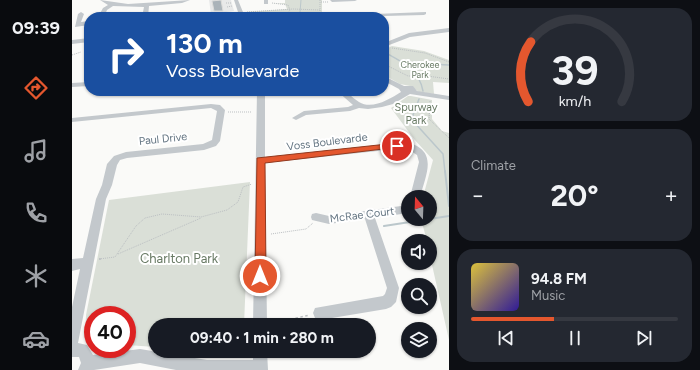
<!DOCTYPE html>
<meta charset="utf-8">
<style>
body{margin:0;font-family:Figtree,sans-serif;background:#242831;color:#f1f3f6;height:100vh;display:flex;flex-direction:column;font-size:15px;white-space:nowrap}
*{box-sizing:border-box;margin:0}
p{font-size:13px;color:#9ea1a6}
.icon{flex:none;width:22px;height:22px;fill:none;stroke:currentColor;stroke-width:2;stroke-linecap:round;stroke-linejoin:round}
.map{position:relative;flex:1;overflow:hidden}
.details{display:flex;flex-direction:column;gap:8px;padding:8px;background:#0d0f14;width:251px}
.details>*{flex:none}
.top-card{position:absolute;left:12px;top:12px;width:305px;height:84px;border-radius:16px;box-shadow:0 1px 3px #0004;background:#1a4fa0;color:#fff;overflow:hidden}
.needle{width:26px;rotate:341deg}
.tools{position:absolute;left:329px;top:190px;display:grid;gap:8px}
.tools a{display:grid;place-items:center;width:36px;height:36px;border-radius:50%;background:#171b24;box-shadow:0 1px 3px #0004;font-size:20px}
.speed{position:absolute;left:12px;top:306px;display:flex;gap:8px;font-size:20px;font-weight:700;text-align:center}
.speed>*{display:grid;place-content:center;width:52px;height:52px;border-radius:50%;background:#171b24;box-shadow:0 1px 3px #0004;line-height:1}
.speed .limit{border:6px solid #d22;background:#fff;color:#111}
.pin{position:absolute;display:grid;place-items:center;width:34px;height:34px;color:#fff;margin:-17px;border:2px solid #fff;border-radius:50%;box-shadow:0 1px 4px #0007}
.me{position:absolute;width:44px;margin:-22px;rotate:0deg;stroke-linejoin:round;filter:drop-shadow(0 0 3px #0008)}
.turn{display:flex;align-items:center;gap:14px;height:84px;padding:0 16px;font-size:18px}
.turn .icon{width:52px;height:52px;stroke-width:2.5}
.turn b{display:block;font-size:28px;line-height:34px}
.big{font-size:30px;font-weight:700;line-height:1.1}
.details .card{flex:1;display:flex;flex-direction:column;justify-content:center;gap:6px;min-width:0;padding:0 14px;border-radius:16px;background:#242831}
.details .dial{align-items:center;gap:0}
.dial svg{height:104px;overflow:visible;fill:none;stroke:#363941;stroke-width:7;stroke-linecap:round;text-anchor:middle}
.dial text{fill:#f1f3f6;stroke:none}
.song{display:flex;align-items:center;gap:12px}
.cover{width:48px;height:48px;border-radius:6px;background:linear-gradient(135deg,hsl(50 70% 55%),hsl(250 70% 35%))}
.played{height:4px;border-radius:2px;background:linear-gradient(90deg,#e4572e 40%,#363941 40%)}
.keys{display:flex;justify-content:space-around;direction:ltr}
.heat{display:flex;justify-content:space-between;align-items:center;font-size:22px;direction:ltr}
.trip{position:absolute;left:76px;top:318px;width:228px;height:40px;border-radius:20px;background:#171b24;box-shadow:0 1px 3px #0004;font-weight:700;line-height:40px;text-align:center}
main{display:flex;flex:1;min-height:0}
.dock{display:flex;flex-direction:column;width:72px;justify-content:space-around;align-items:center;background:#090b0e;color:#9ea1a6}
.dock .icon{width:28px;height:28px}
.dock .current{color:#e4572e}
.dock b{font-size:18px;color:#f1f3f6}
.map>svg:first-child{display:block}
</style>
<main>
<nav class="dock">
<b>09:39</b>
<svg class="icon current" aria-label="directions" viewBox="0 0 24 24"><path d="M12 3l9 9-9 9-9-9zM9 14v-3h6M13 9l2 2-2 2"/></svg>
<svg class="icon" aria-label="music" viewBox="0 0 24 24"><path d="M9 18V5l10-2v13"/><circle cx="6" cy="18" r="3"/><circle cx="16" cy="16" r="3"/></svg>
<svg class="icon" aria-label="phone" viewBox="0 0 24 24"><path d="M5 4h4l2 5-3 2q2 4 5 5l2-3 5 2v4C11 20 4 13 5 4z"/></svg>
<svg class="icon" aria-label="climate" viewBox="0 0 24 24"><path d="M12 3v18M4 7l16 10M4 17L20 7"/></svg>
<svg class="icon" aria-label="car" viewBox="0 0 24 24"><path d="M5 17H2v-5l4-1 3-4h7l3 4 3 1v5h-3M9 17h6M6 11h13"/><circle cx="7" cy="17" r="2"/><circle cx="17" cy="17" r="2"/></svg>
</nav>
<div class="map">
<svg width="377" height="370" viewBox="0 0 377 370">
<rect width="100%" height="100%" fill="#fafaf8"/>
<!-- built -->
<path fill="#e8e9e9" d="M137,0h22l3,11 -23,3z"/>
<!-- green -->
<path fill="#dadfd7" d="M213,0h37v17h-35l-3,-4 -37,2 -1,-3 41,-3 -2,-5h-13l13,-1z
M320,46l32,5 25,9v23l-16,-1 1,12 -15,-2 -9,-6 -10,-2 -16,-9v-25z
M336,96h3l21,4v19l10,12 7,2v207l-19,-84v-15h-3l-6,-22h9v-22h-7l10,-37 -19,-21 -23,-31z
M178,182l-6,143h-89v22l-28,-2v-30h-34v30c-10,-7 -7,-20 -7,-30l23,-115z"/>
<g fill="none" stroke-linecap="round" stroke-linejoin="round">
<!-- stream-far2 -->
<path stroke="#bbc7cb" stroke-width="1" d="M229,0l-1,12 5,5"/>
<!-- stream-far1 -->
<path stroke="#bbc7cb" stroke-width="1.5" d="M312,52c18,10 35,17 39,39
M334,63l43,2
M347,99l-6,16v6l30,33 2,18"/>
<!-- stream -->
<path stroke="#bbc7cb" stroke-width="2" d="M373,171l4,35
M312,226l65,-10"/>
</g>
<!-- building -->
<path fill="#aab3b9" stroke="#dcdcda" d="M149,0l2,11h-9l-2,-10z"/>
<g fill="none" stroke-linecap="round" stroke-linejoin="round">
<!-- path-far1 -->
<path stroke="#bbbfc2" stroke-width="1" stroke-dasharray="1 1" stroke-linecap="butt" d="M248,0v17
M249,2h7
M154,3h5
M200,3l16,2 2,5 -3,4 1,3
M155,7l5,-1
M175,12l46,-3 27,1
M320,48l33,5 24,9
M0,55l9,-3
M312,64l24,12h19l22,3
M358,101l-1,18 20,19
M156,112h24
M199,234l35,-5 7,-6
M46,254l83,-36
M27,259l16,-2 21,-31 9,-8 17,-4 39,3 26,-7 11,-8 5,-15 9,-3"/>
<!-- path -->
<path stroke="#bbbfc2" stroke-width="1.5" stroke-dasharray="2.5 2.5" stroke-linecap="butt" d="M27,259h2
M205,325l9,-2 6,-4 18,-4"/>
<!-- minor -->
<path fill="#c3c8cc" fill-rule="evenodd" d="M28,0l28,4 62,-4 -8,3 -33,3 -1,11h-6l2,-10 -31,-1 -6,4 -3,7h-6l5,-9 5,-3z
M162,0h4l7,17h-6v-2l-57,2 3,-2 53,-3z
M192,0h4v4h-4z
M258,0h27l-2,1 -23,1z
M9,12l3,2 -3,8 8,-1v4l-14,2 3,-13z
M354,12v2l-2,1 -79,2 3,-2z
M377,28v4l-39,5 -26,10v-4l25,-10z
M17,38v4l-17,2v-4z
M17,45v8h-4l1,-6z
M312,76l20,10h9l4,5 32,5v4l-39,-6 -17,10 -11,3 -14,2 -9,-1 -9,3 -44,4 -10,5 -4,-2 12,-7 44,-4 5,-2 -16,-14c11,0 14,6 22,11 13,8 31,-3 42,-10l-2,-3 -15,-8z
M17,82v4l-17,1v-4z
M185,91h8v66l142,-15c32,9 19,32 13,55h-10l9,-35 -2,-7 -11,-7 -141,15 2,162h-14z
M218,91h8l-5,3h-3z
M139,104l9,1 5,5 -5,31 -4,5 -12,4 -77,8 -7,2 -3,5 -5,20 -6,14 -28,144 9,2 6,10 47,-6 67,11h46v-9h14l1,19h-92l-36,-7 -46,7h-16l3,-7 -2,-6h-7v-50l8,-38 -8,2v-12l11,-1 13,-59 6,-14 5,-21 7,-8 12,-4 77,-8 9,-4 5,-29 -6,-3 -139,14v-4z
M336,205v8l-33,5 24,70 -3,14 -5,5 -5,2 -66,11 -5,-2 -2,-5 2,-5 68,-12 2,-2 2,-6 -22,-69 -36,5 -17,-4 -1,-3 1,-3 4,-1 13,3z"/>
</g>
<!-- route -->
<path fill="#e4572e" stroke="#94391e" d="M325,143l4,3 -1,1 -135,16 1,113 -2,3 -4,2 -4,-2 -1,-3 2,-118z"/>
<g text-anchor="middle" dominant-baseline="central" stroke-width="4" stroke-linejoin="round" paint-order="stroke">
<!-- far-park labels -->
<g font-size="9" fill="#687a64" stroke="#fff">
<text x="348" y="64">Cherokee<tspan x="348" dy="10">Park</tspan></text>
</g>
<!-- park labels -->
<g font-size="11" fill="#687a64" stroke="#fff">
<text x="344" y="107">Spurway<tspan x="344" dy="13">Park</tspan></text>
</g>
<!-- street labels -->
<g font-size="11" fill="#657683" stroke="#fff">
<text transform="translate(91 139) rotate(-6)">Paul Drive</text>
<text transform="translate(255 142) rotate(-7)">Voss Boulevarde</text>
<text transform="translate(290 215) rotate(-7)">McRae Court</text>
</g>
<!-- near-park labels -->
<g font-size="13" fill="#687a64" stroke="#fff">
<text x="107" y="258">Charlton Park</text>
</g>
</g>
</svg>
<div class="tools">
<a><svg class="needle" viewBox="-14 -14 28 28"><path d="M0-13l5 13h-10z" fill="#e53935"/><path d="M0 13l5-13h-10z" fill="#9ea1a6"/></svg></a>
<a><svg class="icon" aria-label="sound" viewBox="0 0 24 24"><path d="M4 9h4l5-4v14l-5-4H4zM17 9q2 3 0 6"/></svg></a>
<a><svg class="icon" aria-label="search" viewBox="0 0 24 24"><circle cx="10" cy="10" r="6"/><path d="M15 15l6 6"/></svg></a>
<a><svg class="icon" aria-label="layers" viewBox="0 0 24 24"><path d="M12 4l9 5-9 5-9-5zM3 14l9 5 9-5"/></svg></a>
</div>
<div class="speed"><div class="limit">40</div></div>
<div class="pin" style="left:325px;top:146px;background:#d93025"><svg class="icon" aria-label="arrive" viewBox="0 0 24 24"><path d="M6 21V4h12l-3 4 3 4H6"/></svg></div>
<svg class="me" style="left:188px;top:276px" viewBox="-20 -20 40 40"><circle r="17" fill="#e4572e" stroke="#fff" stroke-width="3"/><path d="M0-11L8 9 0 5-8 9z" fill="#fff"/></svg>
<div class="trip">09:40 · 1 min · 280 m</div>
<div class="top-card">
<div class="turn"><svg class="icon" aria-label="right" viewBox="0 0 24 24"><path d="M7 20v-9h11M14 6l5 5-5 5"/></svg><div><b>130 m</b>Voss Boulevarde</div></div>
</div>
</div>
<section class="details">
<div class="card dial"><svg viewBox="0 0 100 80">
<path d="M14 69A42 42 0 1 1 86 69"/>
<path d="M14 69A42 42 0 0 1 16 23" stroke="#e4572e"/>
<text x="50" y="56" font-size="32" font-weight="700">39</text>
<text x="50" y="72" font-size="11">km/h</text>
</svg></div>
<div class="card"><p>Climate</p>
<div class="heat"><a>−</a><b class="big">20°</b><a>+</a></div>
</div>
<div class="card">
<div class="song"><i class="cover"></i><div><b>94.8 FM</b><p>Music</p></div></div>
<div class="played"></div>
<div class="keys"><svg class="icon" aria-label="previous" viewBox="0 0 24 24"><path d="M18 5L8 12l10 7zM5 5v14"/></svg><svg class="icon" aria-label="pause" viewBox="0 0 24 24"><path d="M8 5v14M16 5v14"/></svg><svg class="icon" aria-label="next" viewBox="0 0 24 24"><path d="M6 5l10 7-10 7zM19 5v14"/></svg></div>
</div>
</section>
</main>
